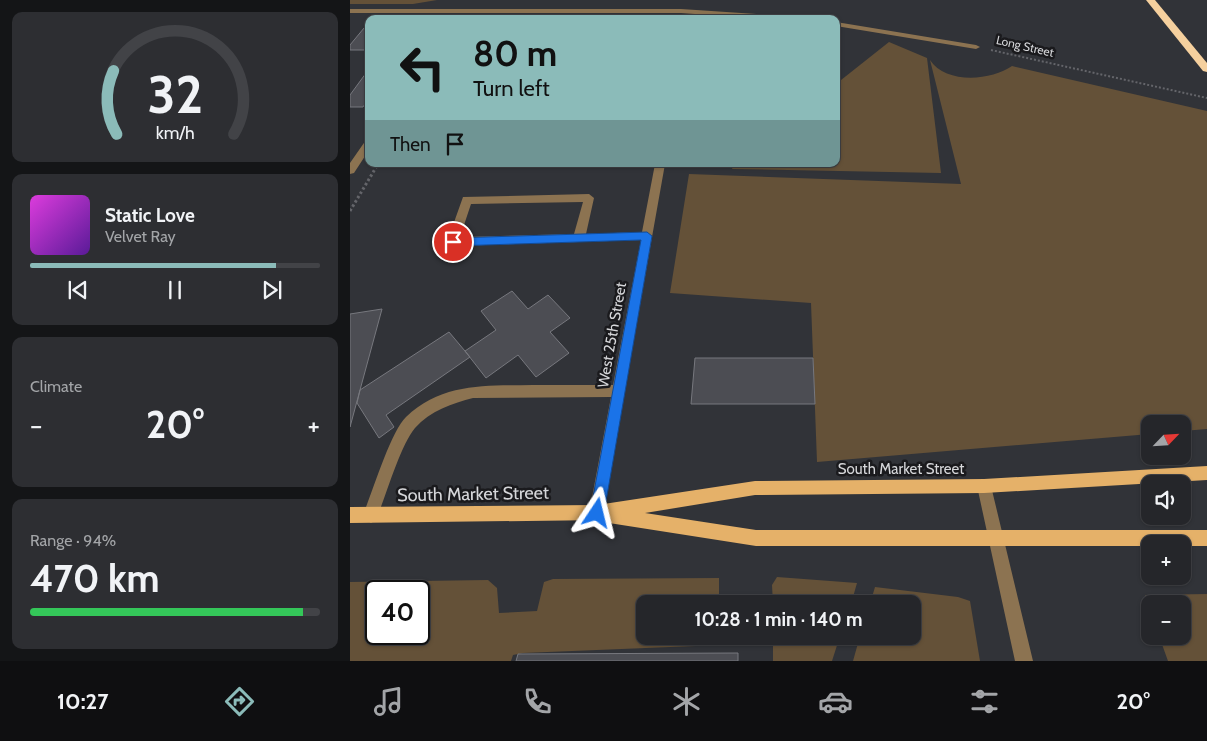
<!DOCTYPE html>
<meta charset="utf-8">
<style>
body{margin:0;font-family:Cabin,sans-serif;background:#2d2e32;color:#f1f3f6;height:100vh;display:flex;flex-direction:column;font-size:19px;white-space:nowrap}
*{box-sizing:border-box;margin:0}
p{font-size:16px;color:#a3a5a8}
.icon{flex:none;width:28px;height:28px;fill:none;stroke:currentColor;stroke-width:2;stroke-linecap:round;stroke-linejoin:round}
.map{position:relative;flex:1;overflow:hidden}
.side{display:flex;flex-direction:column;gap:12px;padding:12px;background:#141517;width:350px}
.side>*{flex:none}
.banner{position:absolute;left:15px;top:15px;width:475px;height:152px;border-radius:10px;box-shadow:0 1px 4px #0004,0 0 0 1px #424347;background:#8bbbb9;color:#111;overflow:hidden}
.needle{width:32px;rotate:65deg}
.buttons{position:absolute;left:791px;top:415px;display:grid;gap:10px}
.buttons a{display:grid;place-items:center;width:50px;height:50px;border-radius:10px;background:#25262a;box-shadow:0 1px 4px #0004,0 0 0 1px #424347;font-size:25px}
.speed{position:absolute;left:15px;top:580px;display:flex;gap:10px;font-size:25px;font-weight:700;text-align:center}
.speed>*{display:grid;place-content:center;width:65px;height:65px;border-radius:50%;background:#25262a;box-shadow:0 1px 4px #0004,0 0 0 1px #424347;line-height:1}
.speed .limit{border:2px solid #111;border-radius:8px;background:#fff;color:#111}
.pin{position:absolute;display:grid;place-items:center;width:42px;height:42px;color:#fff;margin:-21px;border:2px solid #fff;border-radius:50%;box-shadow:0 1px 5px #0007}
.me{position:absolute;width:55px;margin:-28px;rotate:10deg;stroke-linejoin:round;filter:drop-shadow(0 0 4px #0008)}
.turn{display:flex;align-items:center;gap:18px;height:105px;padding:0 25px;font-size:22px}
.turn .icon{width:65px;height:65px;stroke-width:2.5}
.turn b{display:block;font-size:35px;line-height:42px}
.then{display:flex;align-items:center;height:48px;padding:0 25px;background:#0003;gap:10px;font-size:19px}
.big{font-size:38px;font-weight:700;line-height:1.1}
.side .tile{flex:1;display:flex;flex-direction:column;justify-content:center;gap:8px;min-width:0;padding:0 18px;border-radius:10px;background:#2d2e32}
.side .dial{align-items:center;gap:0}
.dial svg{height:130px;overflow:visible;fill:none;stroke:#424347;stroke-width:7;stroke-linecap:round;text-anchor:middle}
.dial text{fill:#f1f3f6;stroke:none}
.song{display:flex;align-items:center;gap:15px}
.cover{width:60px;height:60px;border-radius:8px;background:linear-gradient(135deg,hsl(300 70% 55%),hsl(270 70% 35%))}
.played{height:5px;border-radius:2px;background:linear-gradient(90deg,#8bbbb9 85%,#424347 85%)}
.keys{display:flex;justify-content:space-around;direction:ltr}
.heat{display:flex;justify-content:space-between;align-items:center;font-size:28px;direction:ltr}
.charge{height:8px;border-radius:4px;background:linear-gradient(90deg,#34c759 94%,#424347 0)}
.trip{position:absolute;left:286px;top:595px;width:285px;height:50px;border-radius:10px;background:#25262a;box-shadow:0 1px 4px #0004,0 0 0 1px #424347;font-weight:700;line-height:50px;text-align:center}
.tabs{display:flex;height:80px;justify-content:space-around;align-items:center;background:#0f0f11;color:#a3a5a8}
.tabs .icon{width:35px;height:35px}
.tabs .current{color:#8bbbb9}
.tabs b{font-size:22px;color:#f1f3f6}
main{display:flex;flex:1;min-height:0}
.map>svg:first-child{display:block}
</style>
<main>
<section class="side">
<div class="tile dial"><svg viewBox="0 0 100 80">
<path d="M14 69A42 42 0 1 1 86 69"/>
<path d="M14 69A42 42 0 0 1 12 30" stroke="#8bbbb9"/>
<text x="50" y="56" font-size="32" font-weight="700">32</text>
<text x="50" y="72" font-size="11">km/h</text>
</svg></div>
<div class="tile">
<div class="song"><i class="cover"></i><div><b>Static Love</b><p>Velvet Ray</p></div></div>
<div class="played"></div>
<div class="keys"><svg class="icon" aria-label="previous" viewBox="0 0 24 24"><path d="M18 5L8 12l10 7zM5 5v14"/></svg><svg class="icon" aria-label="pause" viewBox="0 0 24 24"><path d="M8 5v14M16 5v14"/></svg><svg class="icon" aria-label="next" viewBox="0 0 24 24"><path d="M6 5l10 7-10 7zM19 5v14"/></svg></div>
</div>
<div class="tile"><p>Climate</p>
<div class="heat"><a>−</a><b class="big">20°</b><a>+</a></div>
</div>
<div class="tile"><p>Range · 94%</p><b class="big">470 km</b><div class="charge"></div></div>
</section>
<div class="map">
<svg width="857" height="661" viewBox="0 0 857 661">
<rect width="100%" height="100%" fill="#313338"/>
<!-- green -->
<path fill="#645138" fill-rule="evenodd" d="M0,0h87l-24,4h-63z
M539,42l38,16 14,115 -209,-4 2,-5h102v-80z
M580,60c15,24 61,21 82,6l195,45v318l-24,2 -1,-7h-32v10l-333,28 -6,-159 -141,-10 19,-119 272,10z
M427,577l80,6 -6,21h-78l-1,-19z
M369,578v26h-74v32h75v9l-197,8 -10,2 -2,6h-161v-79l138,-2 9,8 2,25 38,-2 7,-29 9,-3zM26,591h43v43h-43z
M525,587l83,10 12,4 10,60h-127l7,-25h52v-32h-42z
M857,594v67h-39l-9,-25h23v-32h-32v5l-5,-14z
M423,636h67l-8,25h-59z"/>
<!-- building -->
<path fill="#4c4d53" stroke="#77787e" d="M19,22v28h-19v-5z
M19,69v29l-6,9h-13v-12z
M162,291l16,18 20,-14 22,23 -20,14 19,21 -33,24 -18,-22 -32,23 -21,-27 31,-21 -15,-19z
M32,309l-22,81 -10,37v-113z
M99,332l21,25 -84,58 8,12 -15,11 -22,-35 3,-13z
M345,358h118l2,46h-124z
M388,653v8h-222l2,-7z"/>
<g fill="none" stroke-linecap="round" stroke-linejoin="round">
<!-- path-far1 -->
<path stroke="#64656a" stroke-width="2" stroke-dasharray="2 2" stroke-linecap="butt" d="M641,50l216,48"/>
<!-- path -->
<path stroke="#64656a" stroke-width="3" stroke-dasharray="2.5 2.5" stroke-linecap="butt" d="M0,211l28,-47"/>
<!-- minor -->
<path fill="#8c7351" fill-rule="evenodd" d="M0,9h331l120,8 4,2h-42l-82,-6h-331z
M486,22l140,23 4,2 -4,2 -140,-23z
M19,139v11l-15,23 -4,1v-11l16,-23z
M305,164h10l-63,354 -5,3 -5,-3 -3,-5 22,-116 -138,1c-20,5 -43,13 -58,30 -15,18 -29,68 -39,92l-5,3 -5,-3 -3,-5c9,-22 28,-84 43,-98 37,-35 81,-31 127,-32 27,0 54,0 80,0l28,-145 -188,6 -6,-4 16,-45 126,-3 5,4 -8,36 56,-2zM233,202l-9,32 -114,3 11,-33z
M634,479l5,2 2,5 42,175h-18l-38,-175 2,-5z"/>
<!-- major -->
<path fill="#e5b169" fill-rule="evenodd" d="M857,466v14l-223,13 -229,2 -110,18 111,17h451v16h-25v-2h-32v2h-394l-147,-23 -6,-3 -253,3v-16l247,-2 158,-24 229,-2z"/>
<!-- highway -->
<path fill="#f5d09e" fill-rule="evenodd" d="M796,0h9l52,63v9l-4,-1z"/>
</g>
<!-- route -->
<path fill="#1a73e8" stroke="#114b97" d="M297,232l5,4 -48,277 -2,5 -5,2 -5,-2 -2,-5 51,-273 -188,6 -5,-4 5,-4z"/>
<g text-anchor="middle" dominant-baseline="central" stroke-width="5" stroke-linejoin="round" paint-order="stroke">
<!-- far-street labels -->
<g font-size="12" fill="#d5d6d9" stroke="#1a1a1d">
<text transform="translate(675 46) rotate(13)">Long Street</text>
</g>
<!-- street labels -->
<g font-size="15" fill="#d5d6d9" stroke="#1a1a1d">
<text transform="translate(262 335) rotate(-80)">West 25th Street</text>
<text x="551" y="469">South Market Street</text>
</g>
<!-- near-street labels -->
<g font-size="18" fill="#d5d6d9" stroke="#1a1a1d">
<text transform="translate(123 494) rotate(-1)">South Market Street</text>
</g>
</g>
</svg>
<div class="buttons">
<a><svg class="needle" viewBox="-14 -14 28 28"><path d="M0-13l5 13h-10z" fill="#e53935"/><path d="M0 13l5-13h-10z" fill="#a3a5a8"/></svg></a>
<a><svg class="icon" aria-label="sound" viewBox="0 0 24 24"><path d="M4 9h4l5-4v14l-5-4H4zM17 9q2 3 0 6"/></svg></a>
<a>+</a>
<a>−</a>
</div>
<div class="speed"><div class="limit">40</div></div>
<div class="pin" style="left:103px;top:242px;background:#d93025"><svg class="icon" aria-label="arrive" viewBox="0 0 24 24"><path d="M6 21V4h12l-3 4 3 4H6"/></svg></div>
<svg class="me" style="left:247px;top:513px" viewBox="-20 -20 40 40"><path d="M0-17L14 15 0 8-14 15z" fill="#1a73e8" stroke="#fff" stroke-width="4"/></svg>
<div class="trip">10:28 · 1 min · 140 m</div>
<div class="banner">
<div class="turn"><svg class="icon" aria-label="left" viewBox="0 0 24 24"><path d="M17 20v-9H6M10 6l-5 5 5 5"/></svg><div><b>80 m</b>Turn left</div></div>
<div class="then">Then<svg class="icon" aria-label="arrive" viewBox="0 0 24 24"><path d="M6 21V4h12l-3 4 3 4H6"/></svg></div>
</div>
</div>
</main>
<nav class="tabs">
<b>10:27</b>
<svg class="icon current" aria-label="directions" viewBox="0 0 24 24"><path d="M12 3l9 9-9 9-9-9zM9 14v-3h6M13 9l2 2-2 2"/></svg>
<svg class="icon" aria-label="music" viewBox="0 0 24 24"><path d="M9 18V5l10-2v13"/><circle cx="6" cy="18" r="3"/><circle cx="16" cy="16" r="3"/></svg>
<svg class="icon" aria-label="phone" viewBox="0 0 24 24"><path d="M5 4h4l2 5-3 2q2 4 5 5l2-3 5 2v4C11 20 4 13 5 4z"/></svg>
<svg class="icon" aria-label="climate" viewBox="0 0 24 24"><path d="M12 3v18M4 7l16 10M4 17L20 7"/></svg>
<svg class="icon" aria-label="car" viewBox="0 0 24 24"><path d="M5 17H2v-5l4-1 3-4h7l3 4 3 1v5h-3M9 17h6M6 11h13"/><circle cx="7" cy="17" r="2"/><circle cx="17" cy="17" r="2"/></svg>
<svg class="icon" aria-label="filters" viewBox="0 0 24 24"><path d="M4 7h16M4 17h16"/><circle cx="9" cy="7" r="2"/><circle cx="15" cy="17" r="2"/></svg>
<b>20°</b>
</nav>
